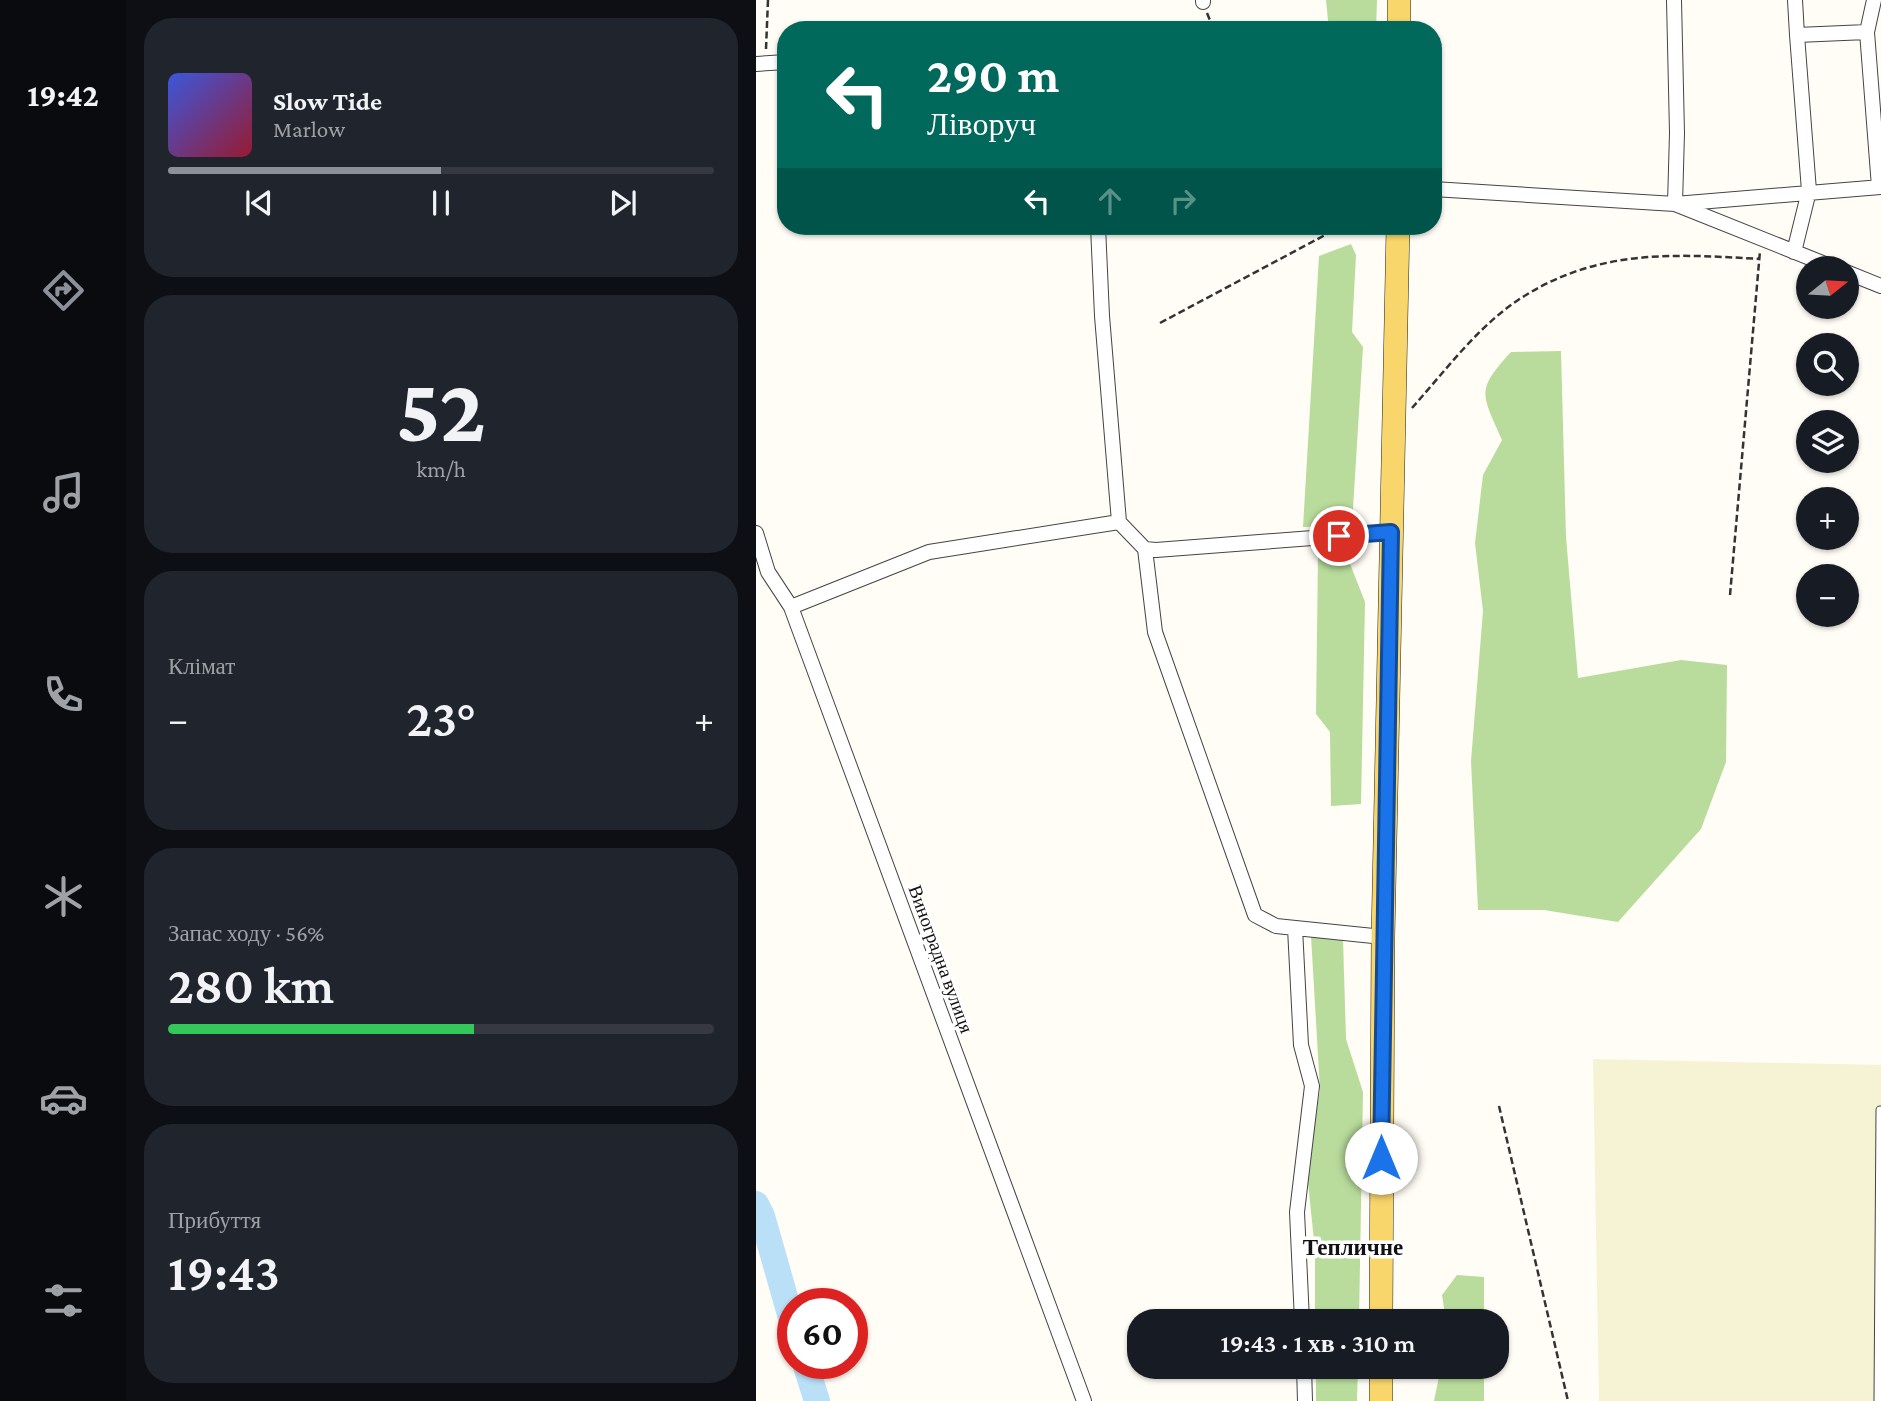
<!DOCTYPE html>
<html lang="uk">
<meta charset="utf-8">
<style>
body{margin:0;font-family:"Crimson Pro",serif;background:#20242c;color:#f1f3f6;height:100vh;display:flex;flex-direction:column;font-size:26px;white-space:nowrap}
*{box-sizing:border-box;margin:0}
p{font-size:23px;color:#9ea1a6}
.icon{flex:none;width:38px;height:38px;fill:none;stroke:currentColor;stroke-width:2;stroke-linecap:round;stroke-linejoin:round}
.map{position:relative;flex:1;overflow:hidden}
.drawer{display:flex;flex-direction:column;gap:18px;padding:18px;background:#0d0f14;width:630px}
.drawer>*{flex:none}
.guide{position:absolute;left:21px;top:21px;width:665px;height:214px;border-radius:28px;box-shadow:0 2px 5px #0004;background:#00695c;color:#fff;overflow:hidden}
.needle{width:46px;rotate:72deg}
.tools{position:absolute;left:1040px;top:256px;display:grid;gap:14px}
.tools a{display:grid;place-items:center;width:63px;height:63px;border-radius:50%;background:#171b24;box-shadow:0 2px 5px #0004;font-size:35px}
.speed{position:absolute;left:21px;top:1288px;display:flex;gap:14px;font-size:35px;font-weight:700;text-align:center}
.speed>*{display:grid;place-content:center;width:91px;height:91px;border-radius:50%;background:#171b24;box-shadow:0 2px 5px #0004;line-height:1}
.speed .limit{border:10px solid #d22;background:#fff;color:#111}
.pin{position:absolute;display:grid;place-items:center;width:60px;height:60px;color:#fff;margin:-30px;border:4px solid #fff;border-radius:50%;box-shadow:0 2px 7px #0007}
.me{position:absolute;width:77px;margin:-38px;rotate:0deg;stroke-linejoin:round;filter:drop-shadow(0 0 5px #0008)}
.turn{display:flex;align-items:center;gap:24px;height:147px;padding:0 35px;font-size:32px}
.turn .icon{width:91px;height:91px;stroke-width:2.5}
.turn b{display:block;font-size:49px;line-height:60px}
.lanes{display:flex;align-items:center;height:66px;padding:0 35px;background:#0003;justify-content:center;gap:35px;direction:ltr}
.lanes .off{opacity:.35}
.big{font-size:52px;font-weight:600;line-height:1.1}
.drawer .tile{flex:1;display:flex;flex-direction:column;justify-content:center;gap:10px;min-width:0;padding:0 24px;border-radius:28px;background:#20242c}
.drawer .dial{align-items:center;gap:0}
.dial b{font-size:91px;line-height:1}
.song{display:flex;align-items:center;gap:21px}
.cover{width:84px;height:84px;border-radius:10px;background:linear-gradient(135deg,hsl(230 70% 55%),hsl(350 70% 35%))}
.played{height:7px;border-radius:4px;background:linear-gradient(90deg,#8c9099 50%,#363941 50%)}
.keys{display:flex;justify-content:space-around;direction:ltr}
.heat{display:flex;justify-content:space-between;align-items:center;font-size:38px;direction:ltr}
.charge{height:10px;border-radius:5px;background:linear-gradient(90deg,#34c759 56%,#363941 0)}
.trip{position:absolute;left:371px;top:1309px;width:382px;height:70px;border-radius:28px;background:#171b24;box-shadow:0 2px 5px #0004;font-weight:600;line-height:70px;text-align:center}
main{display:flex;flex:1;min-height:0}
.menu{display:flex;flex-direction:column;width:126px;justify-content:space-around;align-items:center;background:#090b0e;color:#9ea1a6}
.menu .icon{width:49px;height:49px}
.menu .selected{color:#8c9099}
.menu b{font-size:32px;color:#f1f3f6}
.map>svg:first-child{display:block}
</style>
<main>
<nav class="menu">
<b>19:42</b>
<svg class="icon selected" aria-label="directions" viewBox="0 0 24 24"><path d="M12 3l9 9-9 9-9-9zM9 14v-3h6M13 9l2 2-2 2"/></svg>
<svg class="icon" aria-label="music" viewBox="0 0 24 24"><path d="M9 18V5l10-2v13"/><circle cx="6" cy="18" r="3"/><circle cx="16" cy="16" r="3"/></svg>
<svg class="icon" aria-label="phone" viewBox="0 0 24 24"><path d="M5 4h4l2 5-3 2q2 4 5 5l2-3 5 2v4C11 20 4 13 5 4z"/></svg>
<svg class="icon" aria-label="climate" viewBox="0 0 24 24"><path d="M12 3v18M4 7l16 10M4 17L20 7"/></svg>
<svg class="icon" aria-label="car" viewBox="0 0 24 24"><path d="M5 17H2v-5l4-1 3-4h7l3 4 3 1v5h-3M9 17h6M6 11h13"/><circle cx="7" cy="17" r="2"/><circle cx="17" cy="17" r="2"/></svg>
<svg class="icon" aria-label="filters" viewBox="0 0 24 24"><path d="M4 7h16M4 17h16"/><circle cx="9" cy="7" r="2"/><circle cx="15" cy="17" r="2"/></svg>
</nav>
<section class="drawer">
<div class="tile">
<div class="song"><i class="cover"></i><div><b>Slow Tide</b><p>Marlow</p></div></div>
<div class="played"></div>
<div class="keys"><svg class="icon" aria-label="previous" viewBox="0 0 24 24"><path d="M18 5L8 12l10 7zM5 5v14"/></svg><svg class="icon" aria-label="pause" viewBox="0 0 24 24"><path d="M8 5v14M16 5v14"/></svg><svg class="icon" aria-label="next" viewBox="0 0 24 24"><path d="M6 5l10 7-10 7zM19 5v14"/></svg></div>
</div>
<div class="tile dial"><b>52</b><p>km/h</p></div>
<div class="tile"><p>Клімат</p>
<div class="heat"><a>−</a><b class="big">23°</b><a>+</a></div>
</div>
<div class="tile"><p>Запас ходу · 56%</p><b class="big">280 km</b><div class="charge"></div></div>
<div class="tile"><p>Прибуття</p><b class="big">19:43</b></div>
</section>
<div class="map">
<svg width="1125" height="1401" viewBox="0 0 1125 1401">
<rect width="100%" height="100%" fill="#fffdf5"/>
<!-- farmland -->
<path fill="#f6f3d4" d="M837,1059l288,6v336h-282z"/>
<!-- forest -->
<path fill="#b9dc9c" d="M570,0h51l-1,30h-47z
M595,244l5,11 -4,77 11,15 -11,178 -49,2 16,-271z
M805,351l5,186 12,141 103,-18 46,5 -1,97 -25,67 -83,93 -74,-12h-66l-7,-149 12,-150 -8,-68 8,-68 19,-35c-20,-46 -27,-49 9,-88z
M589,551l20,51 -4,202 -30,2 -1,-74 -14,-18 2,-161z
M555,936l32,3 3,100 17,53 -4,229h-44v-71l-8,-77 13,-83z
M701,1275l27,2v44h-38l-4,-26z
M560,1367h42l-1,34h-41z
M685,1367h43v34h-50z"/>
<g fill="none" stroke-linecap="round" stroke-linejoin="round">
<!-- river -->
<path stroke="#b9e0f7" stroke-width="26" d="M0,1204l6,12 31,109
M49,1363l12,38"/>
<defs>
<path id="service" d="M1122,1401l2,-291"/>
<path id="minor" d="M447,0v2
M918,0l3,133 -2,71 160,64
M1039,0l2,35
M1111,32l7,-32
M0,64l30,-2
M677,189l242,15 206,-17
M342,226l4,90 17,206
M1038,252l15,-61 -12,-156 70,-3 12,155
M1090,272l35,14
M0,533l12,39 23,35 293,794
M389,549l10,83 100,283 21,11 107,11
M35,607l138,-55 190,-30 26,27 11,1 235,-18
M539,928l6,117 11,41 -15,126 5,109
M548,1367l1,34"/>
<path id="primary" d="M643,0v30
M625,1321l2,-384 15,-711
M625,1401v-34"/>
</defs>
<!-- service casing -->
<use href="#service" stroke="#444" stroke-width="9"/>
<!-- minor casing -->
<use href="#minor" stroke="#444" stroke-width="16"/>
<!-- primary casing -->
<use href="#primary" stroke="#222" stroke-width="24"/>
<!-- path -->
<path stroke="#333" stroke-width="2.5" stroke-dasharray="7 3.5" stroke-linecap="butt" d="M451,13l7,17
M10,49l2,-49
M404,323l182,-97
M656,408c34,-38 69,-86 114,-113 75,-46 149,-41 234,-36
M974,595l30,-344
M743,1106l69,295"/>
<!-- service -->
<use href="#service" stroke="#fff" stroke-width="7"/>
<!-- minor -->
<use href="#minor" stroke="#fff" stroke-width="14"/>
<!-- primary -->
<use href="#primary" stroke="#f9d66b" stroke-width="23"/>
</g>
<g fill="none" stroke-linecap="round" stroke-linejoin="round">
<defs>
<path id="route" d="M583,536l52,-4 -10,626"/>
</defs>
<!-- route casing -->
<use href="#route" stroke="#114b97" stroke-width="18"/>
<!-- route -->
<use href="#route" stroke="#1a73e8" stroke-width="12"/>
</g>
<g text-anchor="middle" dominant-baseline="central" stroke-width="7" stroke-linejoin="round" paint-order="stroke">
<!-- street labels -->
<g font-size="19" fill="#111" stroke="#fff">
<text transform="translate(185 959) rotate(70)">Виноградна вулиця</text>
</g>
<!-- quarter labels -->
<g font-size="23" font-weight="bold" fill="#111" stroke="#fff">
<text x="597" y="1247">Тепличне</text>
</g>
</g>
</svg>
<div class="tools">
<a><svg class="needle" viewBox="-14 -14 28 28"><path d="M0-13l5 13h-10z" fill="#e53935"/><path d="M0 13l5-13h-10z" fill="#9ea1a6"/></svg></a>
<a><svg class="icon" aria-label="search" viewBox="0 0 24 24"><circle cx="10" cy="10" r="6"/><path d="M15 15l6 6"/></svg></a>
<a><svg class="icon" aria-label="layers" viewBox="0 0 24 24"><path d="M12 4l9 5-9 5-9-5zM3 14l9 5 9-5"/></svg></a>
<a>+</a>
<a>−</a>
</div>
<div class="speed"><div class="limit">60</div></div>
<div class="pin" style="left:583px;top:536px;background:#d93025"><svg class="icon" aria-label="arrive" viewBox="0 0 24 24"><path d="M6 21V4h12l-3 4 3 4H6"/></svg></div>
<svg class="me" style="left:625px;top:1158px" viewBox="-20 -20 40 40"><circle r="19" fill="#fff"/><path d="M0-13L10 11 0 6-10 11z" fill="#1a73e8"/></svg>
<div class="trip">19:43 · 1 хв · 310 m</div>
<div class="guide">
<div class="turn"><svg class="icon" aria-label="left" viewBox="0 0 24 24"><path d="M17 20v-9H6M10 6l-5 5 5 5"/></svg><div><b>290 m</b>Ліворуч</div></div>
<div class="lanes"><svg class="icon" aria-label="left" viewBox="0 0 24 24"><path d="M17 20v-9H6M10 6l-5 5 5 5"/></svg><svg class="icon off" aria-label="ahead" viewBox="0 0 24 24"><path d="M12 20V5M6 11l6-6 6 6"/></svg><svg class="icon off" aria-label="right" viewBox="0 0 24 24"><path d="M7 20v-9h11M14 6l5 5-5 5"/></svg></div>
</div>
</div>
</main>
